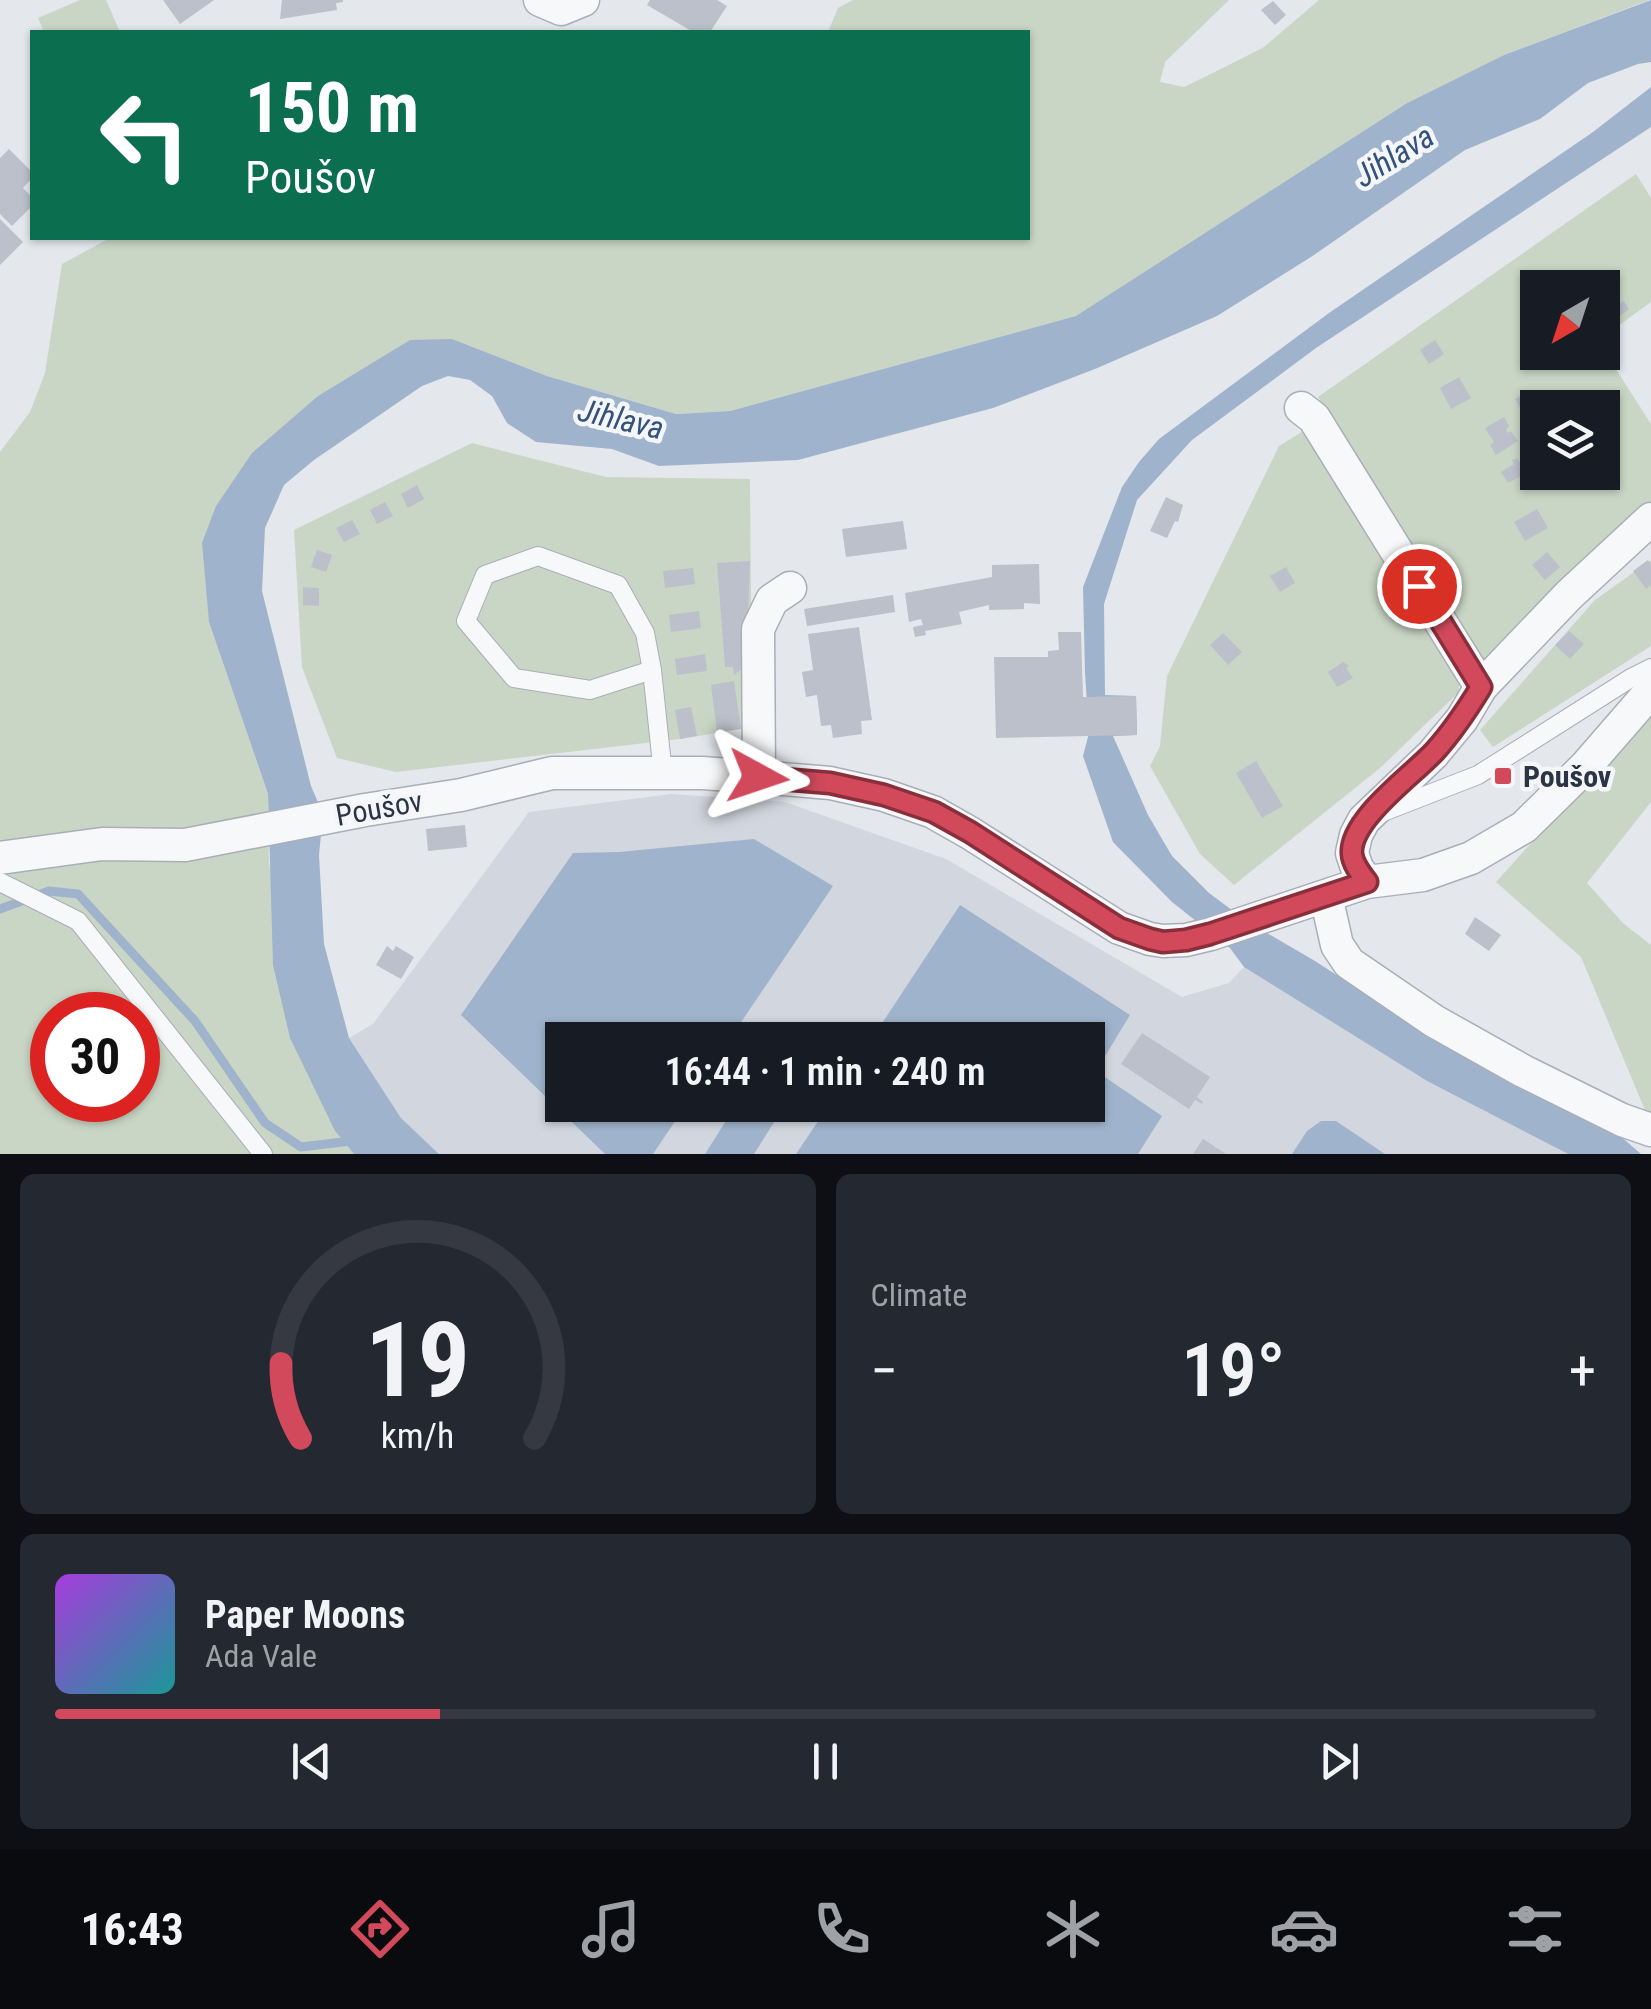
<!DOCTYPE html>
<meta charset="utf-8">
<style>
body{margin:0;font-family:"Roboto Condensed",sans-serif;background:#242831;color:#f1f3f6;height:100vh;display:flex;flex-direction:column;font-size:38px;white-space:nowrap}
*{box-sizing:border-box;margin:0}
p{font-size:32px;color:#9ea1a6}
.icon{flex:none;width:55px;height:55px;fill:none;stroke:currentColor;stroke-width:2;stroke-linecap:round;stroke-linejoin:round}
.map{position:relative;height:1154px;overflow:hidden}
.details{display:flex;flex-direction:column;gap:20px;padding:20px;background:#0d0f14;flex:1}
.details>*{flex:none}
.top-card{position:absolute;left:30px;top:30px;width:1000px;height:210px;border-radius:0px;box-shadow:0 2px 8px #0004;background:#0b6e4f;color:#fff;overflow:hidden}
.needle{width:65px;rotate:219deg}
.buttons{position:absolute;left:1520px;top:270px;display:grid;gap:20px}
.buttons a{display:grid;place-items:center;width:100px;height:100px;border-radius:0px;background:#171b24;box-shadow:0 2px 8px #0004;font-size:50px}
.speed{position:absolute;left:30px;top:992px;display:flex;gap:20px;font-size:50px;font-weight:700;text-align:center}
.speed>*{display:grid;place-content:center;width:130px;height:130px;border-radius:50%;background:#171b24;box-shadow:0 2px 8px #0004;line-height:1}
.speed .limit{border:15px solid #d22;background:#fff;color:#111}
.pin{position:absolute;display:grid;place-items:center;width:85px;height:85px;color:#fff;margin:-42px;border:5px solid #fff;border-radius:50%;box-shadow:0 2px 10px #0007}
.me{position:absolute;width:110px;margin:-55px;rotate:95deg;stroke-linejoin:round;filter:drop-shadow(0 0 8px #0008)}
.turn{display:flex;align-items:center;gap:35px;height:210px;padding:0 50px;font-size:45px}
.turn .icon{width:130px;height:130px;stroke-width:2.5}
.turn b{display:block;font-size:70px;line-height:85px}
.big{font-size:75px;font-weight:600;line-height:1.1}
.details .card{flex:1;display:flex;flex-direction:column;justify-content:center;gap:15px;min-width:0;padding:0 35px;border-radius:15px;background:#242831}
.details .dial{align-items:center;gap:0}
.dial svg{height:260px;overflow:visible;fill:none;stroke:#363941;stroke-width:7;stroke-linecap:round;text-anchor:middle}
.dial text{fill:#f1f3f6;stroke:none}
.song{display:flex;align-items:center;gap:30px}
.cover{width:120px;height:120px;border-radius:15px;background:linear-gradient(135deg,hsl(280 70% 55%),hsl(180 70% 35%))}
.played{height:10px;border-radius:5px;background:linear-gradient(90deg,#d1495b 25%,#363941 25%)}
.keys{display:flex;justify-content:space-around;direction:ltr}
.heat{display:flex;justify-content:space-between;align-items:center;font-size:55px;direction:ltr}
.details .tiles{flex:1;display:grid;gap:20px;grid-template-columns:1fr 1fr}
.card:last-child{grid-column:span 2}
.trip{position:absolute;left:545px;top:1022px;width:560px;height:100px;border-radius:0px;background:#171b24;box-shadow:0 2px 8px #0004;font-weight:600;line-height:100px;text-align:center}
.menu{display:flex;height:160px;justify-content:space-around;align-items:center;background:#090b0e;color:#9ea1a6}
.menu .icon{width:70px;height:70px}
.menu .on{color:#d1495b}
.menu b{font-size:45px;color:#f1f3f6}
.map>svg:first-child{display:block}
</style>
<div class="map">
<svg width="1651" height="1154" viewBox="0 0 1651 1154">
<rect width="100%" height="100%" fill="#e4e7ec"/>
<!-- built -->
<path fill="#d2d6de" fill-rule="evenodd" d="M672,794l113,8 161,57 236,138 47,-14 15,-16 183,114 141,73h-1129l-38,-36 -52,-80 24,-14 156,-212zM562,1040h526v65h-526z"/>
<!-- green -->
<path fill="#c9d6c5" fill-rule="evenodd" d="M80,0h26l14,32h-76l-6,-14z
M853,0h376l-64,62 -5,20 24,5 43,-21 37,-19 55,-47h330l-145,55 -97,48 -330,213 -347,95 -54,3 -129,-38 -95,-37 -134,57 -109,226 59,172 1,70 66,267 19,23h-354v-702l30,-40 15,-39 17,-109 48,-26h918v-206h-200l10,-24zM52,1015h86v85h-86z
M1636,174l15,24v104l-48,35 -1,-49h-64v64h64l1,-3 48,75v82l-162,156 -12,-1 -159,-264zM1538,408h64v64h-64z
M1308,428l151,251v13l-79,76 -146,117 -34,-31 -50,-88 10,-20 7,-70 112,-230z
M472,443l134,34 144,2 2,251 -11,-1 -61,10 -284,33 -59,-14 -35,-91 -8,-137z
M1651,560v86l-158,101 -13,-17 115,-130z
M1651,716v86l-64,81 36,40 28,22v167l-6,-2 -64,-153 -85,-75 100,-111z"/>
<!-- water -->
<path fill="#9fb4cc" d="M1651,0v62l-13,2 -50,19 -48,36 -75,31 -151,105 -97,61 -122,53 -102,39 -195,52 -139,6 -47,-17 -76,-7 -29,-19 -15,-27 -22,-16 -22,-4 -26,10 -108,74 -30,25 -19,43 -3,63 49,195 12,28 -4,41 5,89 25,94 52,80 38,36h-85l-19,-23 -45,-93 -17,-73 -5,-171 -59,-172 -7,-79 14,-37 36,-53 66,-57 92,-56 42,-1 95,37 129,38 54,-3 346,-95 331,-213 97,-48z
M1651,87v40l-335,221 -124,92 -55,60 -33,104 1,91 31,1 1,39 -24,1 35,79 24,41 37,37 39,29 67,39 135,88 168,85 23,20h-73l-141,-73 -183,-114 -14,-19 -58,-46 -59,-60 -30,-86 6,-23 -4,-60 -2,-86 39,-100 17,-25 20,-23 170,-126 264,-181z
M754,839l79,47 -104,154h-167v65h124l-33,49h-48l-144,-139 112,-162 46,-1z
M960,905l170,110 -34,56 66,45 -24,38h-342l33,-49h259v-65h-217z
M736,1105h42l5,3 -29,46h-49z
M1321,1121h15l49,33h-93l15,-23z"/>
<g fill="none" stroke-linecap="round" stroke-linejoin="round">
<!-- stream -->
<path stroke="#9fb4cc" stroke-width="9" d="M0,909l49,-18 29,3 117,127 70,102 36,24 50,-6"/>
</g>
<!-- building -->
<path fill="#bbc0ca" d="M163,0h51l-34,24z
M282,0h61v2l-7,1 1,7 -57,9z
M650,0h67l10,6 -17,26h-17l-46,-27z
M1273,1l13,14 -11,10 -14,-15z
M9,149l23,23v6l-9,10 9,9v9l-20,20 -12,-12v-56z
M0,219l23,23 -23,23z
M1611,292l8,12 5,-3 5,8 -17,13 -5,-7 -5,3v-19z
M1435,340l9,14 -15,10 -9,-14z
M1459,377l12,21 -20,11 -11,-21z
M1531,391l9,15 -16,8 -9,-15z
M1504,417l5,9 -3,4 2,3 3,-2 7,10 -22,14 -6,-10 4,-3 -9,-14z
M1538,425v35l-16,-25z
M1517,458l2,4 7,-4 5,9 -6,2 2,4 -19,10 -7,-11 13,-8 -2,-4z
M417,485l7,14 -16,9 -7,-14z
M1166,497l17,8 -5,17 -3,-1 -8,17 -17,-7z
M385,502l8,14 -16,8 -7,-14z
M1537,509l11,19 -23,13 -11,-19z
M352,520l8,14 -16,8 -8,-14z
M903,521l4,28 -61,8 -4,-28z
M317,550l15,5 -6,17 -15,-5z
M1547,552l13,15 -15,13 -13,-15z
M1648,560l3,5v20l-5,4 -13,-18z
M750,561l-4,104 -12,10 -1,-8h-8l-8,-104z
M1039,564l1,40 -16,-1v6l-35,1v-5l-30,7 3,12 -37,7 1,4 -11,2 -2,-10 10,-2 -2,-6 -12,3 -4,-29 87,-16v-12z
M1286,567l9,16 -15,9 -10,-16z
M693,568l2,16 -30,4 -2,-17z
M303,587l16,1v18l-16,-1z
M893,595l2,17 -88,14 -3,-17z
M699,611l2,17 -30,4 -2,-17z
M859,627l13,93 -11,1 1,13 -29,4 -2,-13 -10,1 -4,-31 -11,2 -4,-25 11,-2 -5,-36z
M1569,631l15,13 -14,15 -15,-14z
M1058,632h23l2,65 53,-1 1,39 -141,3 -2,-81h54v-6l11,-1z
M1223,633l19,19 -14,13 -18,-20z
M705,654l2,17 -30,4 -2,-16z
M1343,662l6,4 -3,2 7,10 -16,9 -9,-15z
M734,681l7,48 -24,3 -6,-47z
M691,707l6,29 -17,3 -5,-29z
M1256,761l27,45 -21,12 -26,-45z
M465,825l2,22 -39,4 -2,-22z
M1475,917l26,18 -12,16 -24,-17z
M387,946l6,5 3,-5 18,11 -13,22 -25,-14z
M1142,1033l68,44 -13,20 6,5 -1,2 -7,-4 -6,9 -68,-45z
M1203,1139l23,15h-33z"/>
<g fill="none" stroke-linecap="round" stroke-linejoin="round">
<defs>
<path id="lane" d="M652,670l-62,20 -76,-12 -48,-57 19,-46 53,-19 80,29 27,48 7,37 11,104
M1383,812l95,-37 153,-97 20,-10
M0,882l78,39 185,233"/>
<path id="street" d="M540,0l21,9 22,-9
M1301,408l13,10 167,269
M759,777l-1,-148 14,-29 18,-12
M0,858l102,-14 83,1 180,-35 96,-15 91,-22h150l57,4 71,6 54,12 49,17 37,21 149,95 31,11 13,2 23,-1 25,-6 156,-52 56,-7 48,-17 53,-31 62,-61 65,-75
M1367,882l-10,-14 -5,-15 4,-18 8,-15 69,-66 29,-35 19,-32 88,-92 82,-76
M1326,896l11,49 12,18 85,58 89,50 99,49 29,10"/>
</defs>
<!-- lane casing -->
<use href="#lane" stroke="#a9aeb7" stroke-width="20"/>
<!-- street casing -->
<use href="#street" stroke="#a9aeb7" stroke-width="35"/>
<!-- lane -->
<use href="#lane" stroke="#f7f8fa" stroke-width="18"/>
<!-- street -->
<use href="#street" stroke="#f7f8fa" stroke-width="32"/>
</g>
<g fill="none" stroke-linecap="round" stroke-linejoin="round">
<defs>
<path id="route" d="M758,777l72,6 54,12 50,17 36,20 149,96 31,11 13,3 23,-2 24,-6 157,-52c-6,-8 -14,-17 -15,-28 -3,-34 61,-79 83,-103 18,-20 32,-41 46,-64l-62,-101"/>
</defs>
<!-- route casing -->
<use href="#route" stroke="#882f3b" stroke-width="25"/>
<!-- route -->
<use href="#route" stroke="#d1495b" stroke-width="18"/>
</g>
<!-- markers -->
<rect fill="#d1495b" stroke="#f4f6f9" stroke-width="4" x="1493" y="766" width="20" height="20" rx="5"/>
<g text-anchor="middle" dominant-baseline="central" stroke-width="9" stroke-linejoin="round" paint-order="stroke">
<!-- poi labels -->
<g font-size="30" font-weight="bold" fill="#2b3445" stroke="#f4f6f9" text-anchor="start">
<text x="1523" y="776">Poušov</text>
</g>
<!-- street labels -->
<g font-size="30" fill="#2b3445" stroke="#f4f6f9">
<text transform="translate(379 808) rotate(-10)">Poušov</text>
</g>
<!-- water labels -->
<g font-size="32" font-style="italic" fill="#34527a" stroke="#f4f6f9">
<text transform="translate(1394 156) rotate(-32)">Jihlava</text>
<text transform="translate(621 419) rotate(13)">Jihlava</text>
</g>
</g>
</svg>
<div class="buttons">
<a><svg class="needle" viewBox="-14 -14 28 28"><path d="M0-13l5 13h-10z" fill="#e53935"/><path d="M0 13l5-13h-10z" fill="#9ea1a6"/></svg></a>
<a><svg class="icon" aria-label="layers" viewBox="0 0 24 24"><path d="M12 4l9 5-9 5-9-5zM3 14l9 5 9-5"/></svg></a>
</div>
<div class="speed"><div class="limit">30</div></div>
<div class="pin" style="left:1419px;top:586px;background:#d93025"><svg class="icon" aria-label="arrive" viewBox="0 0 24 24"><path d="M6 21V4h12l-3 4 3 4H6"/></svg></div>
<svg class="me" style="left:758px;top:777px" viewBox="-20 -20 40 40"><path d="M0-17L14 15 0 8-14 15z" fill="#d1495b" stroke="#fff" stroke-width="4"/></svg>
<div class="trip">16:44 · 1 min · 240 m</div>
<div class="top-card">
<div class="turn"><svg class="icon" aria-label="left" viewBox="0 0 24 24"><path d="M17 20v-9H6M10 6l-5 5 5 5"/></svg><div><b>150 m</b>Poušov</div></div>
</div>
</div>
<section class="details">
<div class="tiles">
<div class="card dial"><svg viewBox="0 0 100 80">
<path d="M14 69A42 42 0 1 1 86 69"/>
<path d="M14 69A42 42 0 0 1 8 46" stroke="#d1495b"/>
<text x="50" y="56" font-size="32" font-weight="700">19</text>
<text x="50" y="72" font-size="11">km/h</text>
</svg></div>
<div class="card"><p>Climate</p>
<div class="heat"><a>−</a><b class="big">19°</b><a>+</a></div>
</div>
<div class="card">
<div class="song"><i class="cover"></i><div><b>Paper Moons</b><p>Ada Vale</p></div></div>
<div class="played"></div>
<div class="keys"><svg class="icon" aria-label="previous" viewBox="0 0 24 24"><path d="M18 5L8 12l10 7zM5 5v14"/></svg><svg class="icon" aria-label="pause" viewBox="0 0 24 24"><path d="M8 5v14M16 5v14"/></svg><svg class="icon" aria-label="next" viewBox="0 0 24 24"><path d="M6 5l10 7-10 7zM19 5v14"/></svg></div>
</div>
</div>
</section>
<nav class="menu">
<b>16:43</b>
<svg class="icon on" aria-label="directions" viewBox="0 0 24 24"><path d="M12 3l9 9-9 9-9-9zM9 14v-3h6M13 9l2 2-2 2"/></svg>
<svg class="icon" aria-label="music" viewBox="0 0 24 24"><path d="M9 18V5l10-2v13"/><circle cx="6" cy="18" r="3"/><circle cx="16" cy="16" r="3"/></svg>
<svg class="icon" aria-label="phone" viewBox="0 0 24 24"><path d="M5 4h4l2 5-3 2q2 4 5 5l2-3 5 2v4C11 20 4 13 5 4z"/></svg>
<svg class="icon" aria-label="climate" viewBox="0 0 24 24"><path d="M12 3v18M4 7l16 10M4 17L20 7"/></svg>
<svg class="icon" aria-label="car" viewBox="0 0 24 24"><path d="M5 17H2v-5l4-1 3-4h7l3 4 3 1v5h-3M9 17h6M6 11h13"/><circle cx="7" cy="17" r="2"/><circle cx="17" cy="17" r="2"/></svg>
<svg class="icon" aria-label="filters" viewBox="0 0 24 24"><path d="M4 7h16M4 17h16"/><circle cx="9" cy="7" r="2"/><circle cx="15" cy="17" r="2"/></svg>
</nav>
